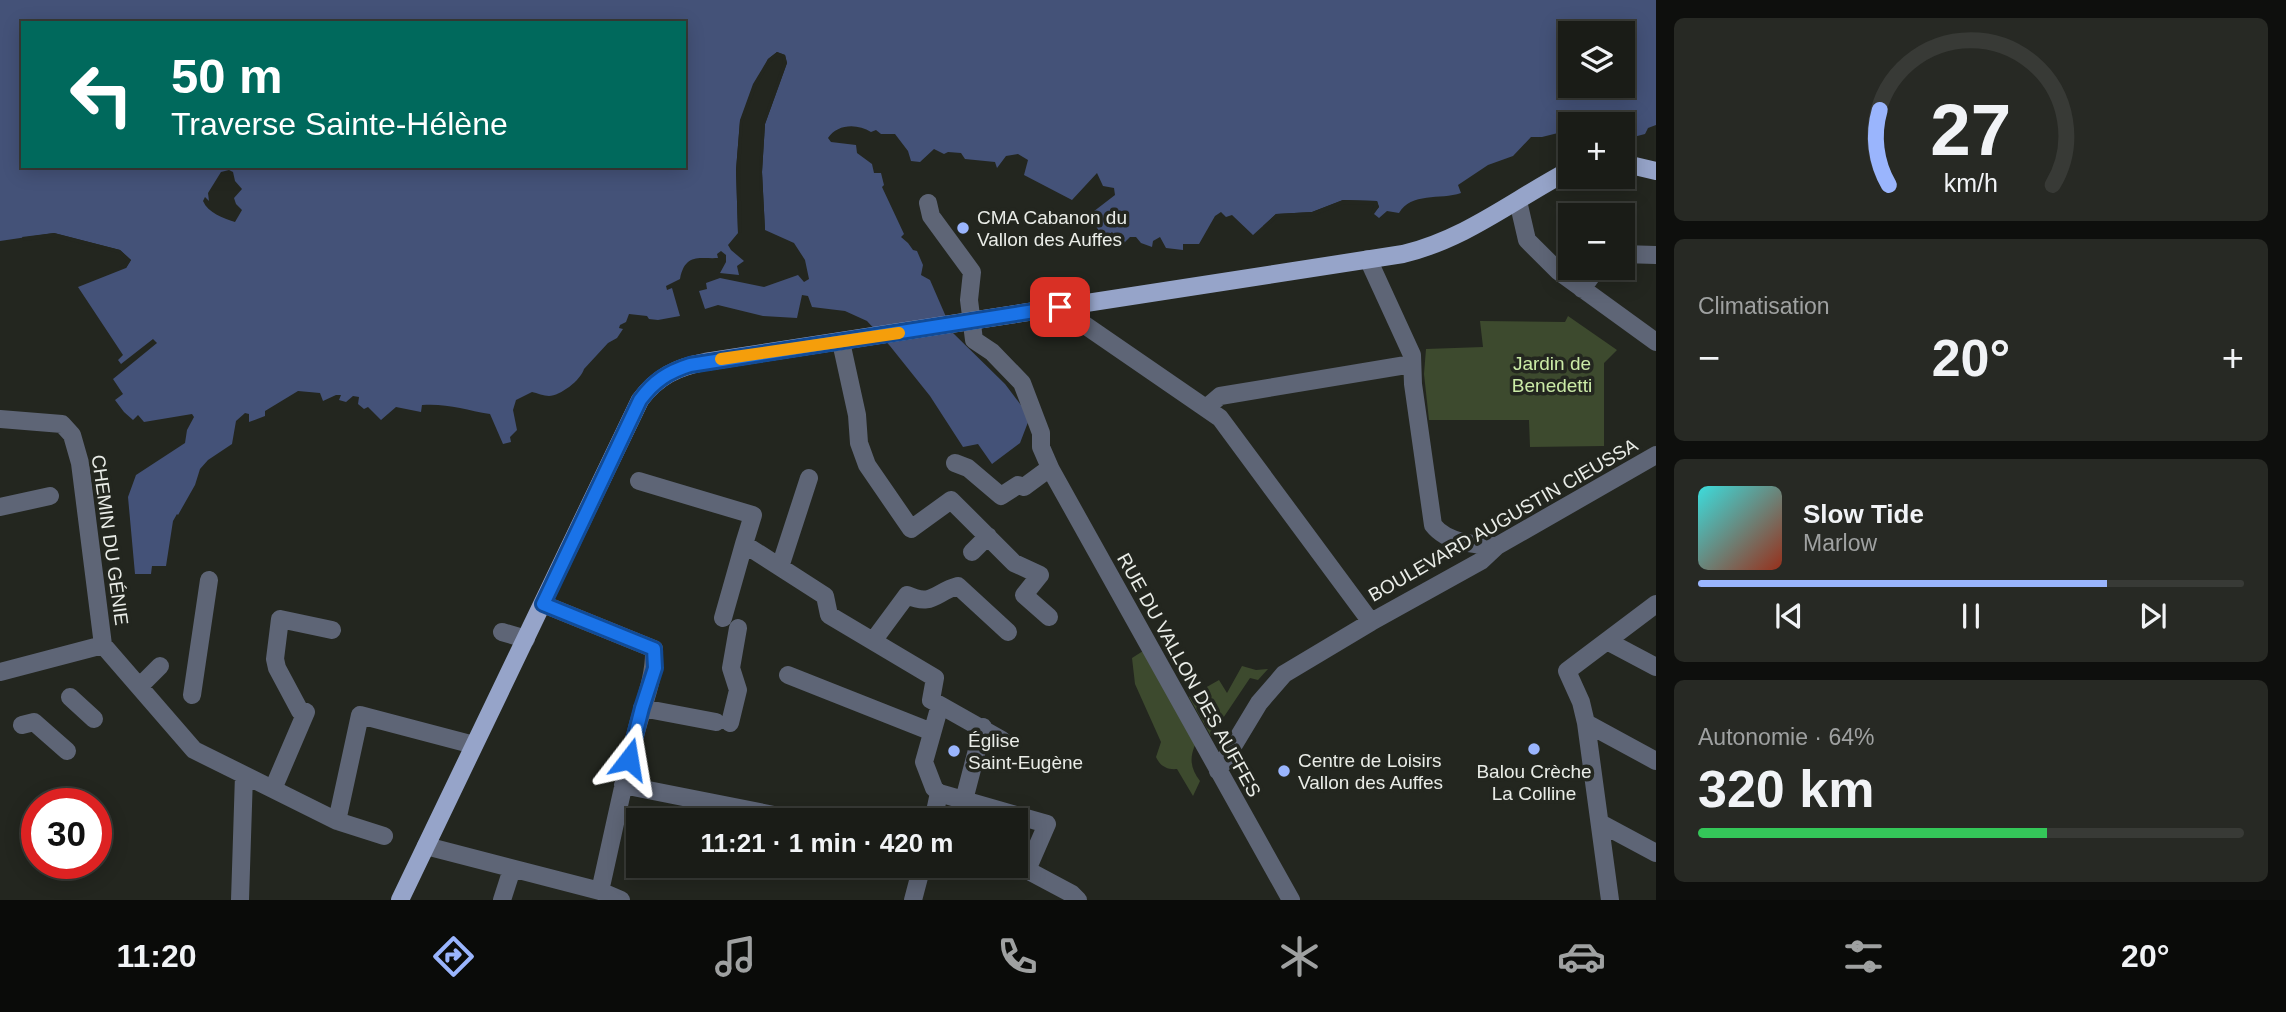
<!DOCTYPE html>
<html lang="fr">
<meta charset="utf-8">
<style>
body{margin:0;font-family:Arial,sans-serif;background:#272924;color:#f1f3f6;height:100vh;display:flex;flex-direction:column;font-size:26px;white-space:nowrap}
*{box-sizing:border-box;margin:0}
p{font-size:23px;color:#9fa1a1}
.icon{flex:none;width:38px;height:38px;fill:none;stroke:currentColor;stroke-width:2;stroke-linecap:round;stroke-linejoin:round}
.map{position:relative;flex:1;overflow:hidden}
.drawer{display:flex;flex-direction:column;gap:18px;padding:18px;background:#0e0f0d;width:630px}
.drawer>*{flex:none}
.banner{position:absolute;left:21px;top:21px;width:665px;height:147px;border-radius:0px;box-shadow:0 4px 18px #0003,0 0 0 2px #383a36;background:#00695c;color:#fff;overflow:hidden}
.controls{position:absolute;left:1558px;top:21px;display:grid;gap:14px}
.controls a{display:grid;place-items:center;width:77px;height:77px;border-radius:0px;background:#1a1c17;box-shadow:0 4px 18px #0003,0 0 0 2px #383a36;font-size:35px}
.speed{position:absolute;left:21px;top:788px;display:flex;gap:14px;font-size:35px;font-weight:700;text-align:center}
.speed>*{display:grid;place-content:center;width:91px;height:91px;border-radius:50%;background:#1a1c17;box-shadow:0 4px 18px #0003,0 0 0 2px #383a36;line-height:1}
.speed .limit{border:10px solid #d22;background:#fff;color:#111}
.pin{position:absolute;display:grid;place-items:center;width:60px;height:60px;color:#fff;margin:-30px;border-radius:14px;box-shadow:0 4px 10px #0006}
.me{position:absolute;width:77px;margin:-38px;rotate:14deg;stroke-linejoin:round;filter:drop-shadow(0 0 5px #0008)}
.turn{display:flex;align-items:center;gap:24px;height:147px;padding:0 35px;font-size:32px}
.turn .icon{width:91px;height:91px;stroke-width:2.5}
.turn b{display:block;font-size:49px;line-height:60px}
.big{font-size:52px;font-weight:700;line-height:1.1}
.drawer .tile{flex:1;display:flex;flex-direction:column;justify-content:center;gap:10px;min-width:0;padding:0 24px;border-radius:10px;background:#272924}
.drawer .dial{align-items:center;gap:0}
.dial svg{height:182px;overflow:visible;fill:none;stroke:#383a36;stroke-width:7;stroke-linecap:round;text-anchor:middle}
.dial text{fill:#f1f3f6;stroke:none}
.song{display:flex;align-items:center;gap:21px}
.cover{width:84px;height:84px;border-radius:10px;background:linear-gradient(135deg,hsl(180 70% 55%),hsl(10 70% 35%))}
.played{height:7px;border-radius:4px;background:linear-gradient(90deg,#9ab5fd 75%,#383a36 75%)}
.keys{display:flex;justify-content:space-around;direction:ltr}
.heat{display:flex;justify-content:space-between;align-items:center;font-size:38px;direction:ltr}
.charge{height:10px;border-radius:5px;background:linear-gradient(90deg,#34c759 64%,#383a36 0)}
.trip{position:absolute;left:626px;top:808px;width:402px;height:70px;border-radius:0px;background:#1a1c17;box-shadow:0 4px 18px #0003,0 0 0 2px #383a36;font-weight:700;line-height:70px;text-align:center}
.dock{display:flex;height:112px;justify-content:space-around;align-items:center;background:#0a0b09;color:#9fa1a1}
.dock .icon{width:49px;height:49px}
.dock .selected{color:#9ab5fd}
.dock b{font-size:32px;color:#f1f3f6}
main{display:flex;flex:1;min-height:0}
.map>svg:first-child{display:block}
</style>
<main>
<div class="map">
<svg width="1656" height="900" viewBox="0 0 1656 900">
<rect width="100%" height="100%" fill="#23261f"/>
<!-- green -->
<path fill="#3d4a2e" d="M1568,316l49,34 -13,13v83l-74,1 -1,-27h-100l-5,-46 2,-25 57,-2 -3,-26 85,1z
M1143,651l52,94c-6,14 -4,24 5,36l-7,15 -16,-27c-10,1 -17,-3 -21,-12l5,-15 -26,-58 -3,-26z
M1242,666l14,4 12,-1 -10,11 -8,-2 -39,58 -22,-39 30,-17 8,13z"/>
<!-- water -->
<path fill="#445278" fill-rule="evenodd" d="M0,0h1656v125l-8,3 -3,6 -23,6v-16h-52v6l-28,7h-11l-18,19 -25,9 -30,20 3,8c-21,7 -50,-1 -62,20l-12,-2 -8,7 -5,-4 5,-7 -2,-6 -34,-1 -31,12 -36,2 -23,21 -21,-20 -6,2 -5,-5 -6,4 -16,28h-16v6l-17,-2 -6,-11 -7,4 -1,6 -11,-4 -5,-6h-6l-8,8 -10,-13 -8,7 -15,-24 26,-20 -1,-7 -11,-2 -6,-13 -25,27 -48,-25 4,-15 -10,-6 -12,2 -9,12 -2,-6 -30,-3 -4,-6 -13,-1 -4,2 -10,-5 -14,13 -9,-1 -3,-10 -13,-17h-14l-5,-4 -5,2c-14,-9 -34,-8 -43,6l3,4 25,3 1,8 15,11 2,9h7l3,12 -2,2 22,47 -3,3 7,6 5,7 4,1 6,14 -2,10 9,5 23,53 52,51 25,33 -10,26 -28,21 -14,-20 -15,3 -33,-51 -40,-50 -23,-25 -22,-10 -33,-4 -4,-11 -6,-1 -5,23 -34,-2 -45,-11 -13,4 -6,-18 8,-2 -1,-6 14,-5 44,9 34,-12 6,7 5,-3 -4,-19 -11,-17 -29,-13 -3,-58 3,-48 22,-61 -2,-8 -8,-3 -9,7 -28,62 -4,49 2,63 -10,12 3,5 13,11 -7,5 2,9 -19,-2 6,-11v-7l-5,-4 -4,3 1,4c-19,1 -33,-5 -38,21l-14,7 1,4 5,-2 8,28 -22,4 -9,-1 -2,-3 -18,-2 -3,8 -6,3 -1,3 4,1 -6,9 -9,5 -24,26c-3,11 -24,27 -35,27 -5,0 -12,-3 -17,-4l-16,8 -3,10 4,20 -7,7 1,5 -8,2 -13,-30c-24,-4 -44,-11 -68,-9l-1,7 -25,-5 -15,13 -13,-13 -4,2 -6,-5 1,-7 -6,-1 -7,6 -7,-2 2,-5h-5l-13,6 -3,-8 -22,-2 -33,20v5l-16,6v-8l-4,-1 -9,8 -4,23 -24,16 -8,9 -5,16 -17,30 -1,-1 -4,7 -7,45h-14l-1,8h-16l-7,-77 8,-22 49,-32 2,-13 7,-13 -2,-3 -48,8 -6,-7 -5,5 -9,-8 -9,-12 8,-6 -10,-15 44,-36 -4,-4 -32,25 -3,-4 5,-5 -45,-68 48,-19 5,-8 -11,-10 -66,-17 -54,8zM23,23h661v143h-661zM1570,33h52v53h-52zM229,170l4,2 2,9 7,8 -8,9 2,6 6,6 -7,12c-12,-4 -27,-9 -32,-21l2,-4 4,4 -1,-8 13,-21z"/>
<!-- pier -->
<path fill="#23261f" d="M777,52l8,3 2,8 -22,61 -3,48 3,58h-3l-3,-58 3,-48 21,-61 -1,-6 -4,-1 -8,6 -13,23 -14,36 -3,49 2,62 -4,1 -2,-63 4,-50 13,-36 15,-25z
M1343,200l34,1 2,6 -9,9 4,-11 -30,-1 -31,12 -35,1 -15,13v-4l13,-12 36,-2z
M54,233l66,17 11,10 -5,8 -7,-1 8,-6 -8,-8 -65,-16 -30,4 -2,-4z"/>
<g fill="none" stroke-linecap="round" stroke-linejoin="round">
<!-- minor -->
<path stroke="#5e6576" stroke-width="18" d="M1518,201l9,39 31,31 98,71
M928,203l3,13 41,56 -3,28 5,40 18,12 30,31 19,50v14l10,23 240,430
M1622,254l34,1
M1368,259l44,96 1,29 20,141c14,18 42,20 64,21
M1582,289l15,-21
M1070,305l9,16 141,97 151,204
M841,342l16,73 2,28 8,22 44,64 40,-29 63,63 26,12 -16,20 25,22
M1206,408l14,-12 192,-32
M0,419l62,5 10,11 8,28 23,182
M955,463l13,5 33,28 17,-11 6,2 19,-14 8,-3
M639,481l114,34 -9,29 81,52 4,19 106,63 -4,22 9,5 -16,57 10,26 5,5
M0,507l50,-11
M972,552l16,-16
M780,567l29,-89
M543,604l111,45c1,29 -11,55 -18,83 -13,53 -24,106 -36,159
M723,618l21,-74
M502,632l24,7
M873,641l34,-46c26,12 28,-3 51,-9l50,46
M1607,641l49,26
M103,645l91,105 143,71 23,-106 114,30
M0,672l103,-27
M788,675l144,57
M140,686l20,-20
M192,695l17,-115
M70,697l24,22
M940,705l62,35
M642,708l74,14
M730,723l8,-33 -7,-22 7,-40
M1586,723l70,38
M22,725l12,-3 33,29
M1218,771l41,-68 25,-29 87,-52 110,-61 16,-15 159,-91
M623,785l181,36
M273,789l33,-77 -6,-1 -23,-43 -2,-9 5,-40 52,11
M939,793l108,31 -20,46 45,24 6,6
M964,800l19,-73
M337,821l47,15
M933,821l6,-28
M1600,823l56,30
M426,846l174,45 21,9
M240,900l4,-125
M502,900l10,-31
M913,900l9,-34
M1610,900l-24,-177 -5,-21 -14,-31 89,-67"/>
<!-- major -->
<path stroke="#96a4c9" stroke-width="18" d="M1622,163l34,8
M400,900l240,-500c17,-23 37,-33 65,-38l698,-108c63,-15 110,-54 167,-84"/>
</g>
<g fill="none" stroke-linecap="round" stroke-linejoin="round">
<defs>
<path id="route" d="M629,759l13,-51 13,-40 -1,-19 -111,-45 97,-204c14,-19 28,-28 50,-35l370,-58"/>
</defs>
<!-- route casing -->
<use href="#route" stroke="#114b97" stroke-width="18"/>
<!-- route -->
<use href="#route" stroke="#1a73e8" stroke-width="12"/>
<!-- slow -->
<path stroke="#f59e0b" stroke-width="12" d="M721,359l178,-26"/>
</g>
<!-- markers -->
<g fill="#9ab5fd" stroke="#23261f" stroke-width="2.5">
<circle cx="963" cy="228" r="7"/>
<circle cx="1534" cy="749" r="7"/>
<circle cx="954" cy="751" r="7"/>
<circle cx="1284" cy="771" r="7"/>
</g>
<g text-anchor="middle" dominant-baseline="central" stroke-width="7" stroke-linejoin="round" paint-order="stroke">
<!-- poi labels -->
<g font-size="19" fill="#e9ece7" stroke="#23261f" text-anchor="start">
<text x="977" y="217">CMA Cabanon du<tspan x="977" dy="22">Vallon des Auffes</tspan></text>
<text x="968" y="740">Église<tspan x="968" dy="22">Saint-Eugène</tspan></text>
<text x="1298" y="760">Centre de Loisirs<tspan x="1298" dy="22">Vallon des Auffes</tspan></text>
<text x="1534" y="771" text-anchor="middle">Balou Crèche<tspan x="1534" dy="22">La Colline</tspan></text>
</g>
<!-- park labels -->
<g font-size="19" fill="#cbeba7" stroke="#23261f">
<text x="1552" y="363">Jardin de<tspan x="1552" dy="22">Benedetti</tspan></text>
</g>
<!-- street labels -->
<g font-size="19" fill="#e9ece7" stroke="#23261f">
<text transform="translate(1503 520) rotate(-30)">BOULEVARD AUGUSTIN CIEUSSA</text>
<text transform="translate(110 540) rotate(82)">CHEMIN DU GÉNIE</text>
<text transform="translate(1189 675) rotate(61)">RUE DU VALLON DES AUFFES</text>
</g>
</g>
</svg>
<div class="controls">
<a><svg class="icon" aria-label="layers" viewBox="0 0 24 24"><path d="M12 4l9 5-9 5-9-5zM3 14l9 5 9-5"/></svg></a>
<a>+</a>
<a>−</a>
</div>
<div class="speed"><div class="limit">30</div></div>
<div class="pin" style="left:1060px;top:307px;background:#d93025"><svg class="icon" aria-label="arrive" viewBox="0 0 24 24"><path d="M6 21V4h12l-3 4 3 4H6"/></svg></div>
<svg class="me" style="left:629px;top:759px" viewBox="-20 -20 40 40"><path d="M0-17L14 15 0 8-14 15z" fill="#1a73e8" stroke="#fff" stroke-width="4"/></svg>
<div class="trip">11:21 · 1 min · 420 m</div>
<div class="banner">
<div class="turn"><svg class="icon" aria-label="left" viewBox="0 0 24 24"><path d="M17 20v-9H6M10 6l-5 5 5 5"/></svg><div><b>50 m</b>Traverse Sainte-Hélène</div></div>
</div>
</div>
<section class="drawer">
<div class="tile dial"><svg viewBox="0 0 100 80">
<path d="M14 69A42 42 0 1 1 86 69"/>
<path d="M14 69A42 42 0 0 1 10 36" stroke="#9ab5fd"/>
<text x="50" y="56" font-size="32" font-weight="700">27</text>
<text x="50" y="72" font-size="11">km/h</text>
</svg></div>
<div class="tile"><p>Climatisation</p>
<div class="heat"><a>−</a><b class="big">20°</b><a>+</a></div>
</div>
<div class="tile">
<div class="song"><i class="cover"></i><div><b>Slow Tide</b><p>Marlow</p></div></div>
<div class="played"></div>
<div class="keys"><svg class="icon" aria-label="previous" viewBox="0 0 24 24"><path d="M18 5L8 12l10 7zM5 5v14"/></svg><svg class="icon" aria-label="pause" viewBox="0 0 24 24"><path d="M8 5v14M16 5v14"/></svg><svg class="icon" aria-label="next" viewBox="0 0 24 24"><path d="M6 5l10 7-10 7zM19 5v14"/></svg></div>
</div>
<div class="tile"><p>Autonomie · 64%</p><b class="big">320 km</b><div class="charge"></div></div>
</section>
</main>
<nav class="dock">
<b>11:20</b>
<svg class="icon selected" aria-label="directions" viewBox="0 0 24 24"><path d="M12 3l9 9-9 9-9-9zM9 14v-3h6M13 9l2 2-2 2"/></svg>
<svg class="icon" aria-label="music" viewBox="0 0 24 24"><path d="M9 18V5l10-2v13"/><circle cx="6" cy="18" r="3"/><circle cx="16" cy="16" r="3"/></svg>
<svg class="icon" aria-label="phone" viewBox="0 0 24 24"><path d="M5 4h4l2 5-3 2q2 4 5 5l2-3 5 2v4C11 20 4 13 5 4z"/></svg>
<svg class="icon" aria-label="climate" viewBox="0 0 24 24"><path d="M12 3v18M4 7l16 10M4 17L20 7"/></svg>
<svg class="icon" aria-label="car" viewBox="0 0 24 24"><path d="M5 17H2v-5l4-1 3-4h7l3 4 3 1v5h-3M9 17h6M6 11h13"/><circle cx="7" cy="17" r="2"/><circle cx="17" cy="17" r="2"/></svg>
<svg class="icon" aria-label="filters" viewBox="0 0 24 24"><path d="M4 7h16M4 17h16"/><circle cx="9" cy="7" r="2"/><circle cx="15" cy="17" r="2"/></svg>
<b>20°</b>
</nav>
